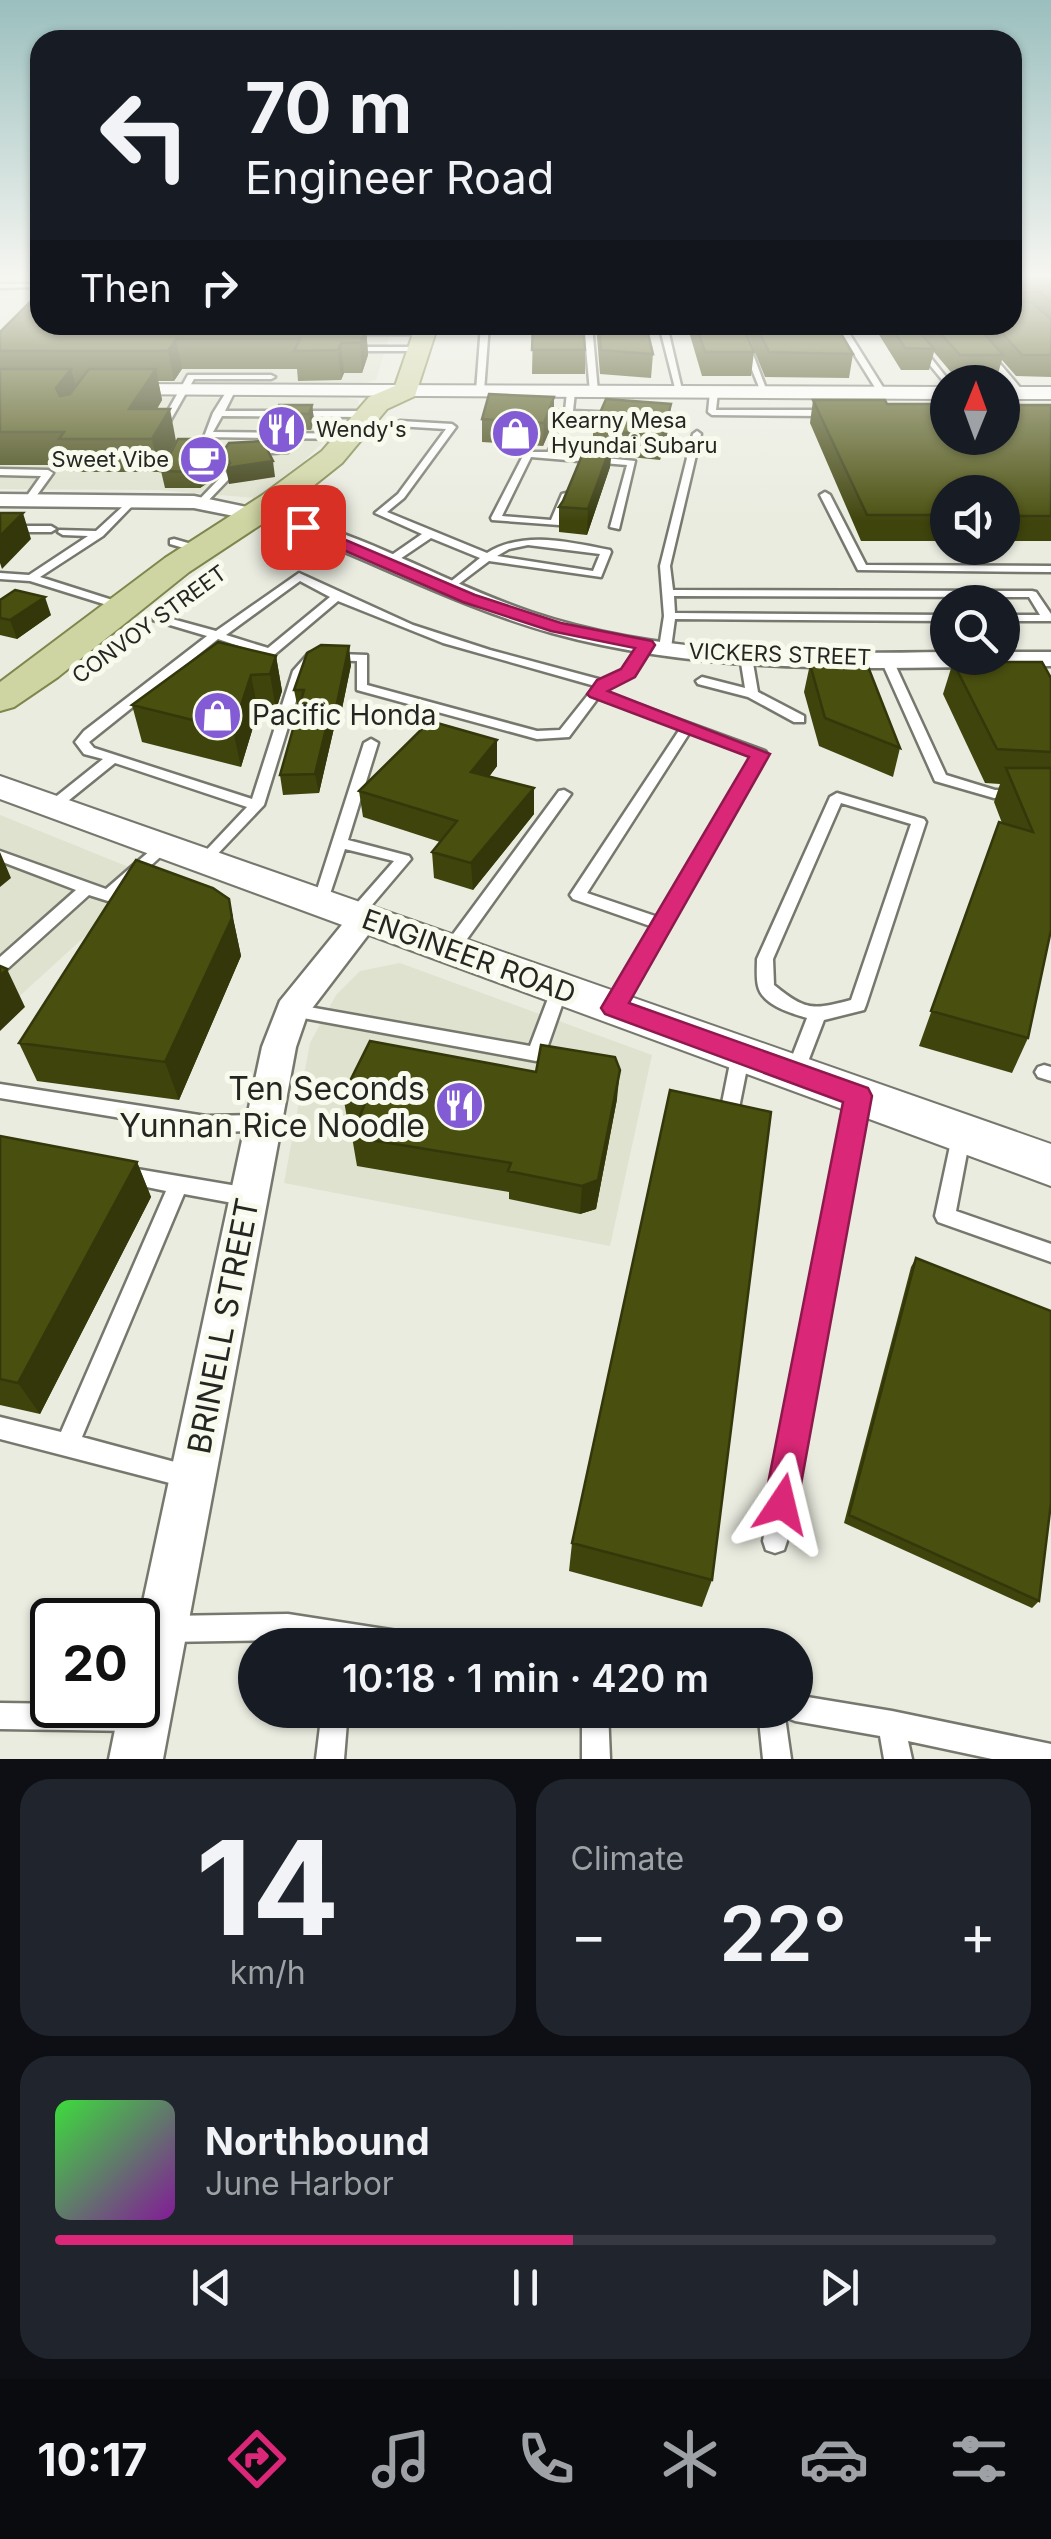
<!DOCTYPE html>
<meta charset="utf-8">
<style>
body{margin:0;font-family:Inter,sans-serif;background:#20242c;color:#f1f3f6;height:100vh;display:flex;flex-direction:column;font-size:38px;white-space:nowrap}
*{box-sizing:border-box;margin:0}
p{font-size:32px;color:#9ea1a6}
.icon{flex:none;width:55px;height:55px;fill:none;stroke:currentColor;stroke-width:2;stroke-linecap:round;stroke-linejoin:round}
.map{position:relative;height:1759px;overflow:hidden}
.drawer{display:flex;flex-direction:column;gap:20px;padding:20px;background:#0d0f14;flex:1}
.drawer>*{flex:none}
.hud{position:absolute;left:30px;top:30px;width:992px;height:305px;border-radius:30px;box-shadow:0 2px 8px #0004;background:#171b24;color:#f1f3f6;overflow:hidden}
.needle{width:65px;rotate:1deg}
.fabs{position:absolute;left:930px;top:365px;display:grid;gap:20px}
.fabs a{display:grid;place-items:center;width:90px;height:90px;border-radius:50%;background:#171b24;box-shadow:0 2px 8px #0004;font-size:50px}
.speed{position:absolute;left:30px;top:1598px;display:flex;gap:20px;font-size:50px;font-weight:700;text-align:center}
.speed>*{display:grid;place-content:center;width:130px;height:130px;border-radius:50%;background:#171b24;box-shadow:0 2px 8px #0004;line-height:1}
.speed .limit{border:5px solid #111;border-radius:15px;background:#fff;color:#111}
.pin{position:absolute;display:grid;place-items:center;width:85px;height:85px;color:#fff;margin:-42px;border-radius:20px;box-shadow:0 5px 15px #0006}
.me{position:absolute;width:110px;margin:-55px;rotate:10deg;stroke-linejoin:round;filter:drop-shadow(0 0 8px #0008)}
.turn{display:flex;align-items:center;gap:35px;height:210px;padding:0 50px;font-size:45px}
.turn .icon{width:130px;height:130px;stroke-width:2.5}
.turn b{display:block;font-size:70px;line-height:85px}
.then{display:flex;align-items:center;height:95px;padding:0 50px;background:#0003;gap:20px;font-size:38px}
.big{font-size:75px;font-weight:600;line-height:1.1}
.drawer .widget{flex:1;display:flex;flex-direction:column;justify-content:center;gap:15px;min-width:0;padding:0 35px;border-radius:30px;background:#20242c}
.drawer .dial{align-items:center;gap:0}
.dial b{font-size:130px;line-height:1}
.song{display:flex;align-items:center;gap:30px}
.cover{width:120px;height:120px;border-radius:15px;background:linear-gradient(135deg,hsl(120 70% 55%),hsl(290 70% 35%))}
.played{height:10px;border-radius:5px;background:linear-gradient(90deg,#db2777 55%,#363941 55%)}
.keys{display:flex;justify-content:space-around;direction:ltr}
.heat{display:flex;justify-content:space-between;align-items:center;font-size:55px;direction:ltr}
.drawer .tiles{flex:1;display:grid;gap:20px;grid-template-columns:1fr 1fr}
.widget:last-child{grid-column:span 2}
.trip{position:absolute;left:238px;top:1628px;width:575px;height:100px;border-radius:50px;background:#171b24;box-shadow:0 2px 8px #0004;font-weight:600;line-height:100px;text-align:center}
.menu{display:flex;height:160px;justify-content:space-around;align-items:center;background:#090b0e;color:#9ea1a6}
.menu .icon{width:70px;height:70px}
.menu .on{color:#db2777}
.menu b{font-size:45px;color:#f1f3f6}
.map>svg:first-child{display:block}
</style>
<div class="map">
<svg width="1051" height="1759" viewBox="0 0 1051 1759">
<rect width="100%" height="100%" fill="#eaece0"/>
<!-- built -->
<path fill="#dfe2ce" d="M211,325h182l-17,55 -15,4 -187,-1z
M18,397l326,1 14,2 1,6 -57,57 -47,35 -98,-8 -157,-1v-73z
M0,815l151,61 -151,138z
M400,963l252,92 -42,191 -326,-63 26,-140 26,-48 24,-24z"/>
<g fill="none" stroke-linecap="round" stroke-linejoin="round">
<defs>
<path id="service" d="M40,278v6l-4,3 -36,1v-4h32z
M481,325h8l-5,66 -4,2 -4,-2z
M584,325h8l6,67 -4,2 -4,-2z
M659,325h8l16,69 -7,-2z
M734,325h8l26,69 -7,-2z
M836,325h8l42,67 -1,2h-6z
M897,325h8l45,57h-2v5z
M959,325h8l56,66v4h-6z
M350,330h76l4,2 -4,2h-79z
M350,347h72l4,2 -4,2h-75z
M188,375h83l4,2 -4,2h-77l-29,51 -7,2 -1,-2z
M228,389l7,2 -10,20h144l4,3 -4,3 -147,-1 -9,16 140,2v4l-3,1 -146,-2 9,-24z
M571,390l4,2 -2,19 47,2 4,3 -4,3 -48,-3 -7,16 -4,3 -4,-3 7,-16 -31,-1 -4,-3 4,-3 32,2 2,-19z
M714,390l4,2 -2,18h112l4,3 -4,3 -116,-1 -4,-3 2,-20z
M400,421l52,3 4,3 -52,71 -17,14 100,41c37,-23 82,-11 123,-3l1,2 -10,25 -112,-16 -41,31 -5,-3 1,-2 36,-29 -49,-20 -40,27h-8v-4l39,-27 -47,-21 23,-19 48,-65 -49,-3v-4zM528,545l72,9 -7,17 -96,-15 12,-7z
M697,431l4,3 -31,132 3,24 359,1 4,1 15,22v7h-49v-6h38l-11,-18 -355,-1 1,17 273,2v6l-273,-2 -4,29 -2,2h-8l-2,-2 5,-32 -4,-50 33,-132z
M555,443l4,3 -3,7 79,8 -16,68 -9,-2 17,-62 -96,-8 -29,59 49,4 11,-26 8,-2 2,2 -13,31 -67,-5 -1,-2 34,-66h23l4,-8z
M285,447l4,3 -1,2 -58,4 -7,10 6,13 -2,2 -23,24 -8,-2 23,-24 -6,-13 11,-15z
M0,469l48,1 5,3 -21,29 -3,1 -5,-3 17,-24 -41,-1z
M825,492l5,3 36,70 185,1v6l-193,-2 -38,-75z
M133,497l5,3 -2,2 -33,34 -63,41 88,28v4h-8l-90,-28 -30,-2v-6l29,2 59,-39 -25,-1 -5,-3 1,-2 37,1z
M0,526h51l5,3 -5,3h-51z
M174,539l31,9 1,2 -5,3 -31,-9v-4z
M299,573l114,52 77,25 112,30 22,-10 18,-27h8l2,2 -20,31 -25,11 -3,5 161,59 2,3 -147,259 -6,1 -6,-1 -2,-5 47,-81 -80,-28 -3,-4 110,-166 -82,-31 -29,39 -32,2 -180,-49v-29l-41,-1 -11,12 -41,133 -55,58h-10l-2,-3 50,-53 -132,-44 -57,46h-10l-2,-3 2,-3 55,-44 -19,-5 -9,-12 9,-11 123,-95 -54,-16v-4h8l55,15zM300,581l30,16 -62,51 -42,-13zM338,601l105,42 152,43 -35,44 -23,1 -170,-46v-30l-58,-2 -16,18 -41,128 -158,-51 -5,-6 129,-103 48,16h8zM690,732l62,24 -94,161 -71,-24z
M746,653l6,4 6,35 46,24v6h-10l-46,-25 -50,-13 -2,-3 6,-4 43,11 -5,-31z
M886,654l6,4 54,117 49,15h56v8h-57l-59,-17 -55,-123z
M371,739l7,4 -30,97 61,16 2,3 -51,60h-10l-3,-4 3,-4 44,-50 -49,-12 -19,57h-10l-3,-4 51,-159z
M564,790l7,4 -114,159h-12l-2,-4 2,-4 114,-154z
M837,793l87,26 2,3 -60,183 -2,5 -40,10 -20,52 -3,5 -6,2 -6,-2 -3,-5 21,-54c-16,-5 -45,-13 -49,-32 -2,-8 -1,-19 -1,-27l73,-162zM841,803l70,21 -60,176c-38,10 -45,11 -77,-15l-1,-26z
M164,841l7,5 -2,3 -56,51 -5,1 -19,-6 -83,75 -6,2v-15l76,-67 -76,-29v-10l106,38 53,-46z
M560,982l6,2 2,4 -23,66 -3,5 -6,2 -244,-45 -6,-1 -2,-5 2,-5 6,-1 238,42 22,-58 2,-4z
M741,1046l6,2 3,5 -14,70 -2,5 -7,3 -7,-3 -2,-5 14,-70 3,-5z
M1044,1065l7,2v14l-13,-4 -3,-5 3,-5z
M0,1084l206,32 57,-1 7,3 2,5 -2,5 -7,3 -57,1 -206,-34z
M858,1088l6,2 3,5 -80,446 -3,9 -9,3 -9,-3 -3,-9 86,-446 3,-5z
M962,1124l7,2 2,6 -15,79 95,33v18l-113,-40 -3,-6 18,-84 2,-6z
M125,1167l124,21 7,3 3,6 -3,6 -7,3 -65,-12 -102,243 115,31 4,8 -4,8 -8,4 -189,-49v-22l61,15 105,-241 -48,-10 -3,-6 3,-6z
M288,1614l116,18 9,4 4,9h-96l-33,-5 -122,2 -9,-4 -4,-9 4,-9 9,-4z
M795,1695l97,16 159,33v15h-59l-84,-18 4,18h-28l-4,-23 -85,-15 -10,-4 6,42h-28l-5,-49h37z
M0,1703l137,2 8,4 4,9 -4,9 -9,4 -136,-2z
M322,1710h26l-4,49h-28z
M582,1710h26l2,49h-28z"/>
<path id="minor" d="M0,494l194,2 67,14 3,4 -10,6 -60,-12 -194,-2z
M290,517c83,21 160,68 241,95 133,45 278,42 417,40v6h54v-6h49v14c-166,1 -337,12 -499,-33 -93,-26 -179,-72 -269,-106v-8z
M365,907l11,3 5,8 -74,97 -11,32 -133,712h-54l11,-54h18v-80l124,-578 18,-46 74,-91z"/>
<path id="tertiary" d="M110,384l838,3v12l-845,-5v-8z
M1002,387h49v12h-49z
M0,776l1051,368v42l-1051,-387z"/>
<path id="primary" d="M416,325h22l-23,71 -28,13 -45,54 -59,47 -94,62 -131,105 -44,30 -14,4v-29l165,-124 96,-62 61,-45 47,-54 26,-11z"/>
</defs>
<!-- service casing -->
<use href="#service" stroke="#76786d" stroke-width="5"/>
<!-- minor casing -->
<use href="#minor" stroke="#76786d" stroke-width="5"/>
<!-- tertiary casing -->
<use href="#tertiary" stroke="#76786d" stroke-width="4"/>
<!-- primary casing -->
<use href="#primary" stroke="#7f864d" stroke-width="4"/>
<!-- service -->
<use href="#service" fill="#fff" fill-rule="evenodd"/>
<!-- minor -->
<use href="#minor" fill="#fff" fill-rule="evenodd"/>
<!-- tertiary -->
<use href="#tertiary" fill="#fff" fill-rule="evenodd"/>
<!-- primary -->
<use href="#primary" fill="#cfd5a2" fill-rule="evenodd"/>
</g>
<!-- wall -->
<path fill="#3f440d" d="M1012,276h39v101l-35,-1 -14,-16 -5,17h-42l-21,-25 -5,18h-28l-28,-45h139z
M40,325h338l-1,2h-11l2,28 -6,18h-18l-3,7 -43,1 -1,-12h-115l-8,12h-16l4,19 -5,9 2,63h-91l-2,-7h-66v-133z
M533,325l52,25v24h-53z
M596,325h50l7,29 -2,24 -51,-4z
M687,325h55l12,27 -3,24h-49z
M744,325h92l17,29 -4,24 -84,-1z
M554,397v23l-11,26 -61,-4v-23z
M813,400l74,4 164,1v136h-49v-49h-54v49h-87l-51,-118z
M312,405l2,15 -3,10 -34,-1 -2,-16z
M669,427l-9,33 -49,-5 -1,12 -23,68 -28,-3v-25l34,-65v-13z
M216,455l-4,9 3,14 -15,10h-35l-4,-17z
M0,600l51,15 -34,24 -17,-4z
M276,656l6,35 -6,19 -18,1 -17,56 -99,-25 -10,-37z
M953,662l98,16v252l-23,108 -16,35 -93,-27 80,-224 3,1 -8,-21 6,-18 -15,-1 -42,-89z
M810,664l90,84 -7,29 -74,-31 -15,-54z
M351,665l-13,63h-4l-15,65 -36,2 -3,-20 18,-66 -4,-19z
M497,740v26l-8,11 45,37 -61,76 -39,-12 -2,-26 8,-10 -77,-25 -4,-26z
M229,899l12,57 -62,144 -142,-19 -18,-38z
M343,1095l274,4 -21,110 -16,5 -71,-15v-7l-152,-26 -5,-29 4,-12 -8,-1z
M0,1136l137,26 14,35 -111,217 -40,-9z
M916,1258l123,343 -7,7 -188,-85 67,-256z
M572,1543l140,37 -10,27 -133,-36z"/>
<!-- shaded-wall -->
<path fill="#33370a" d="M366,326l2,29 -6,18 -2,-30z
M176,339l6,30 -8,12 -6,-30z
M341,343l3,30 -3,7 -3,-30z
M71,369l9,31 -15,20 -9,-32z
M156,369l6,31 -23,39 -10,-30z
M554,397v23l-11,26 1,-23z
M671,404l-2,23 -9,33 2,-23z
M312,405l2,15 -3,10 -2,-16z
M170,409l6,32 -17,31 -7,-33z
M213,439l3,16 -4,9 3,14 -15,10 -3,-16z
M612,443l-2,24 -23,68 1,-26z
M273,461l2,16 -46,7 -3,-16z
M23,513l8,26 -29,30 -2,-6v-27z
M45,597l6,18 -34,24 -7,-19z
M349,646l2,19 -13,63 -2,-20z
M276,656l6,35 -6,19 -6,-36z
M251,675l7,36 -17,56 -8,-37z
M331,708l3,20 -15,65 -4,-19z
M497,740v26l-25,32 -1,-26z
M534,788v26l-61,76 -2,-27z
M0,852l11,26 -11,9z
M229,899l12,57 -62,144 -14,-38z
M7,969l18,38 -25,24v-55z
M620,1070l-3,29 -21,110 -16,5 2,-28z
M137,1162l14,35 -111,217 -22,-31z"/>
<!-- building -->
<path fill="#494f0f" stroke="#33370a" stroke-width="2.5" d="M1012,276h39v26l-11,-10h-25v9l16,1 20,17v36h-29l-27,-30h17z
M40,292v33l326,1 -6,17h-19l-3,7 -44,1 6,-12h-124l-8,12h-168v-19z
M533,325h50l2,25h-53z
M599,325h47l7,29 -52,-4z
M696,325h46l12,27h-49z
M756,325h80l17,29 -84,-2z
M890,325h24l20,24 -29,-1z
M933,325h44l26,30h-43z
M0,369h71l-15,19 4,8 10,-2 19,-25h67l-27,40h41l-18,30h-93l5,-7h-64z
M489,394l65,3 -10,26 -62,-4z
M606,399l65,5 -9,33 -69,-8z
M813,400h72l2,4h61v34h54v-33h49v111h-49v-24h-54v23h-81z
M279,405h33l-3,9 -34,-1z
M178,439h35l-7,12 5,11 -14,10 -36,-1z
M263,441l10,20 -47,7 4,-5 -6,-13 5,-7z
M588,441l24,2 -24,66 -29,-2 4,-6z
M0,513h23l-23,23z
M15,590l30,7 -35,23 -10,-2v-18z
M218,642l58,14 -6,18 -19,1 -18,55 -101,-25z
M321,645l28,1 -13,62h-5l-16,66 -35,1 24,-85h-10l13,-37z
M953,662h89l9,16v74l-54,-3z
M810,664h57l33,84 -75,-30z
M430,721l67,19 -26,32 63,16 -63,75 -39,-11 25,-31 -98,-30z
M1006,768h45v162l-23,108 -97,-27 68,-189 34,10z
M136,860l77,28 16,11 3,19 -67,144 -146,-19z
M0,966l7,3 -7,7z
M370,1041l166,31 5,-27 74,12 5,13 -22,110 -16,6 -74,-15 3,-8 -159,-26 15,-39 -24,-3z
M670,1090l101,22 -59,468 -140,-37z
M0,1136l137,26 -119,221 -18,-4z
M916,1258l135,53v192l-12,98 -190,-86z"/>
<!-- sky -->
<linearGradient id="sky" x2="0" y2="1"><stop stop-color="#9abfbe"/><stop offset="0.53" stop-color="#f6f6f1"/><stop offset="1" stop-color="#f6f6f1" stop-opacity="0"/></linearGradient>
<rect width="1051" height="522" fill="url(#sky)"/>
<!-- route -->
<path fill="#db2777" stroke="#8e194d" stroke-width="2.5" d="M297,524h11l167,71 86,28 91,18 3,4 -20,32 -27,14 162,63 -141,249 239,85 4,8 -77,421 -13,5 -13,-5 -5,-13 79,-402 -238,-88 -4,-6 148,-251 -159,-60 -3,-3 10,-14 24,-11 14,-21 -84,-17 -88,-29 -166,-72z"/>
<!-- icons -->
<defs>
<symbol id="restaurant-disc" viewBox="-11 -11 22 22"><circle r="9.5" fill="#825bd5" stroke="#f8faed"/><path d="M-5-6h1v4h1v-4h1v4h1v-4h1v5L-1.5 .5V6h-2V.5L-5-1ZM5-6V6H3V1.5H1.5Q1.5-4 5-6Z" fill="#fff"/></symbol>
<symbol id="shop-disc" viewBox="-11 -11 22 22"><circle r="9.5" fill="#825bd5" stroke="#f8faed"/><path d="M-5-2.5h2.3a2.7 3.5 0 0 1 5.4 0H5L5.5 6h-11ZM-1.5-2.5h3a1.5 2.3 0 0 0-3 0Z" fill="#fff"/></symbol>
<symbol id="cafe-disc" viewBox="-11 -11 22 22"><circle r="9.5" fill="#825bd5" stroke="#f8faed"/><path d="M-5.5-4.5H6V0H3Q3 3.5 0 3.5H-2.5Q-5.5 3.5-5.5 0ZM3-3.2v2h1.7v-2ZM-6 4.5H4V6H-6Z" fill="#fff"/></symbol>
</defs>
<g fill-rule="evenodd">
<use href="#restaurant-disc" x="254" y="402" width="55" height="55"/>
<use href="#shop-disc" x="488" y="406" width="55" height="55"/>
<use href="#cafe-disc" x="176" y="432" width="55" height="55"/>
<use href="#shop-disc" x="190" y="688" width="55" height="55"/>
<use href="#restaurant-disc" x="432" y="1078" width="55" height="55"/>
</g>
<g text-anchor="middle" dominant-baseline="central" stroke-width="10" stroke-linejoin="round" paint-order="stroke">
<!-- far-poi labels -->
<g font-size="22" fill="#252622" stroke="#f8faed" text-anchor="start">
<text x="551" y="420">Kearny Mesa<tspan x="551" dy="25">Hyundai Subaru</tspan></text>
<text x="316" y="429">Wendy's</text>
<text x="169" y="459" text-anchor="end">Sweet Vibe</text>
</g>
<!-- far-street labels -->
<g font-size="22" fill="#252622" stroke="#f8faed">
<text transform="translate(149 624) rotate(-36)">CONVOY STREET</text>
<text transform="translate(780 654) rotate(2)">VICKERS STREET</text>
</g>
<!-- poi labels -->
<g font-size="28" fill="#252622" stroke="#f8faed" text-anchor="start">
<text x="252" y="715">Pacific Honda</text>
</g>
<!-- street labels -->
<g font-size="28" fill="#252622" stroke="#f8faed">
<text transform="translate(469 956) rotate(20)">ENGINEER ROAD</text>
</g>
<!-- near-poi labels -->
<g font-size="32" fill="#252622" stroke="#f8faed" text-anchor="end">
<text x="425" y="1088">Ten Seconds<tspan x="425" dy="37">Yunnan Rice Noodle</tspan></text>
</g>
<!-- near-street labels -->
<g font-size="32" fill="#252622" stroke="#f8faed">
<text transform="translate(223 1326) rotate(-79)">BRINELL STREET</text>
</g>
</g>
</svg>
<div class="fabs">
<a><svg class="needle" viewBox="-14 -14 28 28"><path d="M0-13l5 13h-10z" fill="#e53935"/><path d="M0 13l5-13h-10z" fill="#9ea1a6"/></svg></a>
<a><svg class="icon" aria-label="sound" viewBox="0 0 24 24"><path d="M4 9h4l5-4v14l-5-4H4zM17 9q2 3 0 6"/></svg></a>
<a><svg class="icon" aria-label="search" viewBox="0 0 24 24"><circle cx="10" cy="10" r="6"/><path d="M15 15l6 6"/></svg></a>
</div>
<div class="speed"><div class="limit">20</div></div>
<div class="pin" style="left:303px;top:527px;background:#d93025"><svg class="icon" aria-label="arrive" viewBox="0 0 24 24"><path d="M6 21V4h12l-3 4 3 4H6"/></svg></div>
<svg class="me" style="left:782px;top:1504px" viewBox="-20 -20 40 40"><path d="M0-17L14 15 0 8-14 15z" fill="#db2777" stroke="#fff" stroke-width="4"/></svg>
<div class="trip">10:18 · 1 min · 420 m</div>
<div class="hud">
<div class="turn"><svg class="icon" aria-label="left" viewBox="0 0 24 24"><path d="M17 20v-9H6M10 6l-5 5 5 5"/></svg><div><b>70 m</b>Engineer Road</div></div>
<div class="then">Then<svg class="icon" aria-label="right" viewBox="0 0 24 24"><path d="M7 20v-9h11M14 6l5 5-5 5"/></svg></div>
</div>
</div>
<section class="drawer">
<div class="tiles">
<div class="widget dial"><b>14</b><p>km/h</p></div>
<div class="widget"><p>Climate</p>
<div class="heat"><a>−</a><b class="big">22°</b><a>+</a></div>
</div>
<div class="widget">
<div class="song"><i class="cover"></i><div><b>Northbound</b><p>June Harbor</p></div></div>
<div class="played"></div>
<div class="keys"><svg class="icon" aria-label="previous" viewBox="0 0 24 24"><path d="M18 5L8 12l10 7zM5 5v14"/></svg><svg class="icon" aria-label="pause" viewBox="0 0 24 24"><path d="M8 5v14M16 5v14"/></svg><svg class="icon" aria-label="next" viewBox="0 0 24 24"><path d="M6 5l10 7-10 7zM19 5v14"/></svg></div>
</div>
</div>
</section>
<nav class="menu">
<b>10:17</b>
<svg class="icon on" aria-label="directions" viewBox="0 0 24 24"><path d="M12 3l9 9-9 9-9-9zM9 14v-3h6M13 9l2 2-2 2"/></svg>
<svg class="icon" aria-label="music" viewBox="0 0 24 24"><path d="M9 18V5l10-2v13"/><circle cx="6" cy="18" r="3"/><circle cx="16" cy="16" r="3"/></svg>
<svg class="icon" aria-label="phone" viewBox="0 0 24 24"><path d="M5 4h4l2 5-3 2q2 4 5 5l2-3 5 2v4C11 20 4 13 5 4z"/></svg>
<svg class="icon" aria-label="climate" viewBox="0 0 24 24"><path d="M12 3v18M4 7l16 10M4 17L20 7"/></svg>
<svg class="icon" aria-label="car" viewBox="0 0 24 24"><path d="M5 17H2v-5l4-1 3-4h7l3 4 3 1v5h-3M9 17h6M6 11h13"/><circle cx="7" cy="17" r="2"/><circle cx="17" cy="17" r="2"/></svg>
<svg class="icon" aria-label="filters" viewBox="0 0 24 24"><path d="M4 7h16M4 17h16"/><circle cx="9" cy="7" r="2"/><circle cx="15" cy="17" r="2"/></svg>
</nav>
